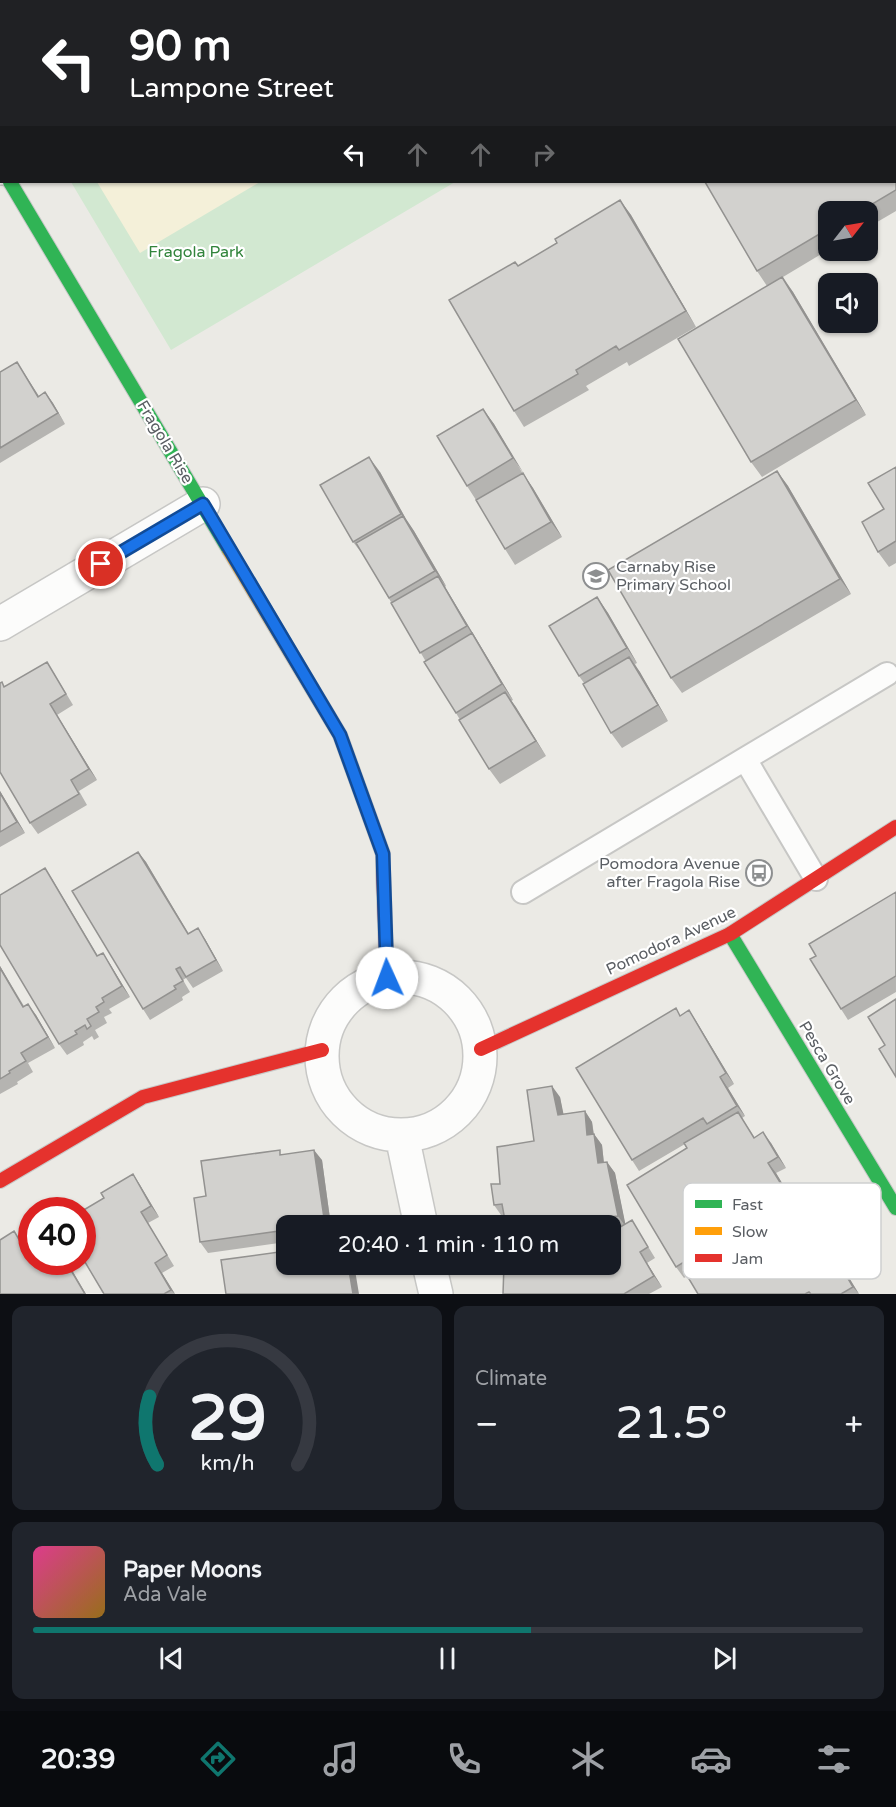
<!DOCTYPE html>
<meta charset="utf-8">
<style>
body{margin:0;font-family:"Varela Round",sans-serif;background:#20242c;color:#f1f3f6;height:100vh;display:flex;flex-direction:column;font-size:22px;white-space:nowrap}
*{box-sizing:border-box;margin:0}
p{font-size:20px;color:#9ea1a6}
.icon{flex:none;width:33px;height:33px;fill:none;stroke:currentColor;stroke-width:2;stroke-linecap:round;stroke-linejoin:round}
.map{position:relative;height:1294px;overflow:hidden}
.sheet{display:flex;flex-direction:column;gap:12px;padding:12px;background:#0d0f14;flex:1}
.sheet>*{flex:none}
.banner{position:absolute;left:0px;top:0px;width:897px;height:183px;box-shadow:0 2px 4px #0004;background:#202124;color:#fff;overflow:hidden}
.needle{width:39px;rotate:59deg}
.buttons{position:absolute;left:818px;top:201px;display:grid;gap:12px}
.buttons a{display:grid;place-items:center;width:60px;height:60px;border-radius:12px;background:#171b24;box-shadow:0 2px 4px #0004;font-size:30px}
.speed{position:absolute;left:18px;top:1197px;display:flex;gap:12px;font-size:30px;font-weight:700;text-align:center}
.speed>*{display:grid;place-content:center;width:78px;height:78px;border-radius:50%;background:#171b24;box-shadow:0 2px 4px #0004;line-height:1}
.speed .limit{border:9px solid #d22;background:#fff;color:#111}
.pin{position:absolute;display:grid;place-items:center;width:51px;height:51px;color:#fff;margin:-26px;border:3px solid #fff;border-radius:50%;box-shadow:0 2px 6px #0007}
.me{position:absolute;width:66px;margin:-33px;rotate:358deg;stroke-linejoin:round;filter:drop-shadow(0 0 4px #0008)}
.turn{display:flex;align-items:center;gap:21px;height:126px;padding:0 30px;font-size:27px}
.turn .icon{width:78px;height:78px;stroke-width:2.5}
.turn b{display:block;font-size:42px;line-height:51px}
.lanes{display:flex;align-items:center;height:57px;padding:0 30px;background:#0003;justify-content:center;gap:30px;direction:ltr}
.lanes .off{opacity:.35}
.big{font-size:45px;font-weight:600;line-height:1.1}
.sheet .widget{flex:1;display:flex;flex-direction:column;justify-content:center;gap:9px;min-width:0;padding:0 21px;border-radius:12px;background:#20242c}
.sheet .dial{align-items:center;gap:0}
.dial svg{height:156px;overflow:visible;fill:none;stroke:#363941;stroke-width:7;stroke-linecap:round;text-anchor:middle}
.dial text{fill:#f1f3f6;stroke:none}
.song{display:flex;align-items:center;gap:18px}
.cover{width:72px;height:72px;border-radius:9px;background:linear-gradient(135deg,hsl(330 70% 55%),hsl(40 70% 35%))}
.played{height:6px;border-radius:3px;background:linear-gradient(90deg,#0f766e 60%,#363941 60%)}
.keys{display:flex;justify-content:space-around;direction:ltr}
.heat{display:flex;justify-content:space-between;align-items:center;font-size:33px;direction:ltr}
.sheet .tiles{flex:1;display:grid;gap:12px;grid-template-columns:1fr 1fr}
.widget:last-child{grid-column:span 2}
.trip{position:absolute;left:276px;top:1215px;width:345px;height:60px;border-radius:12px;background:#171b24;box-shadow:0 2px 4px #0004;font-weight:600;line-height:60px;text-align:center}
.dock{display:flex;height:96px;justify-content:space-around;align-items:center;background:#090b0e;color:#9ea1a6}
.dock .icon{width:42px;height:42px}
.dock .active{color:#0f766e}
.dock b{font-size:27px;color:#f1f3f6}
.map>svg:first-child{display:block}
</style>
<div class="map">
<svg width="896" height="1294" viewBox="0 0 896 1294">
<rect width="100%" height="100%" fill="#ebeae5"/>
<!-- green -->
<path fill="#d2e8d1" d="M0,0h761l-759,2 -1,62z
M71,182h384l-284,168z"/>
<!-- sand -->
<path fill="#f4f0d9" d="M97,182h163l-120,71z"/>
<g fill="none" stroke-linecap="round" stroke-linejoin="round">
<defs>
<path id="lane" d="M816,879l-71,-120 142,-85
M523,892l222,-133"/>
<path id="street" d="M0,165l2,3
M0,624l203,-120
M322 1056a79 79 0 1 1 158 0a79 79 0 1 1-158 0Z
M402,1136l19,90
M429,1264l7,30"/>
<path id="fast" d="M10,182l219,368
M730,934l166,274"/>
<path id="slow" d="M229,550l111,185 43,119v15"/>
<path id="jam" d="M383,869l4,109
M481,1049l249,-115 166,-107
M0,1181l143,-84 179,-47"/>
</defs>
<!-- lane casing -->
<use href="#lane" stroke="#c7c7c5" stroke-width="26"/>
<!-- street casing -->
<use href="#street" stroke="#c7c7c5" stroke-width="36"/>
<!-- fast casing -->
<use href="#fast" stroke="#c7c8c7" stroke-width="16"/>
<!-- slow casing -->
<use href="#slow" stroke="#c7c8c7" stroke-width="16"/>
<!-- jam casing -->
<use href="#jam" stroke="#c7c8c7" stroke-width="16"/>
<!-- lane -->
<use href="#lane" stroke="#fcfcfb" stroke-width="22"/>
<!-- street -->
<use href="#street" stroke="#fcfcfb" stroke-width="33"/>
<!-- fast -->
<use href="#fast" stroke="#30b455" stroke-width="14"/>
<!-- slow -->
<use href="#slow" stroke="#ff9f0a" stroke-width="14"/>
<!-- jam -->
<use href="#jam" stroke="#e5322d" stroke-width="14"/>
</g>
<!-- wall -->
<path fill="#b5b4b1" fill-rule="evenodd" d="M896,112v99l-29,17v-16h-39v38l-45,27 10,15 73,123 -104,62 -11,-15 16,-176 -10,-15z
M620,200l11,15 65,112 -67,39 -2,-4 -41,24 3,4 -65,37 -10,-16 4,-145 39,-23z
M17,362l22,34 6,-4 20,32 -65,39v-91z
M483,409l11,15 29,50 10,14 29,49 -47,28 -10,-16 -29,-49 -9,-14z
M896,467v96l-7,4 -11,-15 6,-43z
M777,471l11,15 63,108 -169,99 -11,-15z
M380,472l26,47 8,12 32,55 -1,1 68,113 -2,1 35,55 -46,28 -11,-15 -33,-56 -92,-157 -11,-14z
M597,597l11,16 29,50 -2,1 33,57 -46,27 -11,-15 -27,-50 -5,-7z
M54,673l19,32 -16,10 40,65 -18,11 8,14 -49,29 -8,-11 -26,-137z
M0,791l25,42 -25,14z
M138,852l8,10 43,72 16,5 18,32 -30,17 -7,-10 -3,2 7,12 -8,5 1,3 -33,20 -7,-11z
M45,868l7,11 46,77 12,8 20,33 -21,12 3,4 -8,4 3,6 -12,7 4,7 -5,3 -2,-4 -9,6 1,3 -17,10 -8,-11z
M896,892v100l-48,28 -7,-11 -25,-53z
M0,966l24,40 12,9 19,33 -27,15 5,9 -16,10 1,2 -18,10z
M689,1010l7,11 38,63 -6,4 17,28 -3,2 13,20 16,5 15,25 -10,5 20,34 14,7 49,80h-161l-11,-18 -3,2 -8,-11 11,-119 -2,-4 -46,27 -7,-11 49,-145zM763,1225l1,2 -56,33 -5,-9 22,-14 6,8z
M560,1097l3,17 22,-3 7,11 2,12 8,11 2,18 3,-1 8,11 10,51 7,-4 23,38 -8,5 15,24 -13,7h-146l107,-30 10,-37 -10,1v-2h-104l-2,-11h-3l-7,-10 40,-64z
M282,1154l40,6 9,66h-45v16l-78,11 -8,-11 6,-46z
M133,1174l7,11 19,32 -11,6 26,43 -12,7 13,21h-71v-96z
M32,1262h41l4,5 -5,3z"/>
<!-- shaded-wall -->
<path fill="#939290" d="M620,200l11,15 65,112 -10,-16z
M782,277l11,15 73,123 -10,-15z
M17,362l7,11 22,35 -8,-11z
M45,392l8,11 12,21 -7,-11z
M483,409l11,15 30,50 -11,-16z
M369,457l11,15 26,47 8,12 32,55 -11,-15 -25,-44 -9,-13z
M777,471l11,15 63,108 -11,-15z
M523,473l10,15 29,49 -11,-15z
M438,576l10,16 65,108 -11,-16 -35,-58z
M597,597l11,16 29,50 -10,-15z
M629,657l11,15 28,49 -10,-16z
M505,692l11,15 30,49 -10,-15z
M50,704l7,11 40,65 -8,-11z
M0,791l25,42 -8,-11 -17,-29z
M138,852l8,10 49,83 -7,-11z
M45,868l7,11 52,88 -7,-11z
M198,928l7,11 18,32 -7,-11z
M103,953l7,11 20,33 -8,-11z
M0,966l30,52 -7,-11 -23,-39z
M28,1004l8,11 19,33 -7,-11z
M689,1010l7,11 38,63 -8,-11z
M720,1077l8,11 17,28 -8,-10z
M552,1086l8,11 6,29 -8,-11z
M585,1111l7,11 3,24 -8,-11z
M763,1132l8,11 15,25 -8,-11z
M594,1134l8,11 3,29 -7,-11z
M314,1150l8,10 9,66 -6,-1z
M607,1162l8,11 11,54 -8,-11z
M768,1163l8,10 23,38 -8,-11z
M133,1174l7,11 19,32 -8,-11z
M803,1203l7,11 49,80 -6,-7z
M640,1252l7,11 15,24 -8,-11z
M66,1262l6,8 14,24h-1z
M155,1263l7,10 13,21 -4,-4z
M348,1264h6l5,30h-6z"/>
<!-- building -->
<path fill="#d2d1ce" stroke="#939290" stroke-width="1.5" d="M881,0h15v26v-24h-14z
M896,115v75l-37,22h-31v17l-71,42 -52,-89h191z
M620,200l66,111 -67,39 -3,-4 -40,24 2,4 -64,37 -65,-111 66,-38 3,4 39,-23 -2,-4z
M782,277l74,123 -105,62 -73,-123z
M17,362l21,35 7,-5 13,21 -58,35v-76z
M483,409l30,49 -46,28 -30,-50z
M369,457l32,57 -48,28 -33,-57z
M896,467v74l-18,11 -16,-30 22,-13 -16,-26z
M777,471l63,108 -169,99 -63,-108z
M523,473l28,49 -46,27 -29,-49z
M403,516l32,55 -46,27 -33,-55z
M438,576l29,50 -47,27 -29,-50z
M597,597l30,51 -48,28 -30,-50z
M472,633l30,51 -46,29 -32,-51z
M629,657l29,48 -47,28 -28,-49z
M47,662l19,32 -16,10 39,65 -18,11 8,14 -49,29 -30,-51v-89l2,-1 2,5z
M505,692l31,49 -47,28 -30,-49z
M0,793l17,29 -17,10z
M138,852l50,82 10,-6 18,32 -30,17 -6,-10 -4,2 7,12 -9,5 2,3 -33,20 -71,-118z
M45,868l52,88 6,-3 19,33 -20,12 2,4 -8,5 3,5 -12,7 4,7 -4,3 -2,-4 -10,6 2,3 -18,10 -59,-99v-50z
M896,892v84l-55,33 -31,-50 6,-3 -7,-12z
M0,968l23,39 5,-3 20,33 -27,16 5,8 -17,10 1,2 -10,6z
M896,999v78l-17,-28 6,-4 -17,-28z
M676,1008l4,8 9,-6 37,63 -6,4 17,29 -30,18 -4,-6 -71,42 -56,-92z
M552,1086l6,29 27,-4 2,24 7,-1 4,29 9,-1 11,54 -74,8v2h-38l-4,-22 -8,1 -3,-21h9l-3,-37 37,-6 -7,-51z
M738,1112l16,26 9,-6 15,25 -10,6 23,37 -32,19 -3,-5 -33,20 -5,-8 -23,14 7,11 -26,16 -49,-82 60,-37 -3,-5z
M280,1150v5l34,-5 11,75 -39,1v4l-86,12 -6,-44 12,-2 -5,-35z
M133,1174l18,32 -10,6 26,43 -12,8 16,27 -7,4h-60l-22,-37v-46l22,-13 -3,-5z
M803,1203l50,84 -12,7h-30l-2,-2 -4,2h-107l-12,-20z
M632,1220l16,27 -8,5 14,24 -30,18h-121l1,-30h106v-31z
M14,1231l7,12 11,-7v26h34l19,32h-85v-54z
M286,1251v13h62l5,30h-127l-5,-34z"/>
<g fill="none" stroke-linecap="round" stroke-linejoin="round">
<defs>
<path id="route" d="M101,564l102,-60 137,231 43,119 4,124"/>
</defs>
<!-- route casing -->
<use href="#route" stroke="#114b97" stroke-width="15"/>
<!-- route -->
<use href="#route" stroke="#1a73e8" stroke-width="10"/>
</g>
<!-- icons -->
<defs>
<symbol id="school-ring" viewBox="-11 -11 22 22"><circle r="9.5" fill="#fff" stroke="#8d8f90" stroke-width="1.5"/><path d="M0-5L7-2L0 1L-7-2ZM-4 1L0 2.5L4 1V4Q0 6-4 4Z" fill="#8d8f90"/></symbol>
<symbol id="bus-ring" viewBox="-11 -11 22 22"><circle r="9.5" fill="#fff" stroke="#8d8f90" stroke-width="1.5"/><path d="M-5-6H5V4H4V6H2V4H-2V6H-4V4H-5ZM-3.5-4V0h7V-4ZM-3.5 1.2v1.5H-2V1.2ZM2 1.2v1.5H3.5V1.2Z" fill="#8d8f90"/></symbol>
</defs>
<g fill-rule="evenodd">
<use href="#school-ring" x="581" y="561" width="30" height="30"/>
<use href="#bus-ring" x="744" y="858" width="30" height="30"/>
</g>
<g text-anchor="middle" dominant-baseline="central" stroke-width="4.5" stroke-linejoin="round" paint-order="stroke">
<!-- park labels -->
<g font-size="16" fill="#31843b" stroke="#fff">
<text x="196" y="252">Fragola Park</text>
</g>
<!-- street labels -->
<g font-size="16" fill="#5a5e63" stroke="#fff">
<text transform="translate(165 442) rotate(59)">Fragola Rise</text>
<text transform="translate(671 941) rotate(-25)">Pomodora Avenue</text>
<text transform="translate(827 1063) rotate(59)">Pesca Grove</text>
</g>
<!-- poi labels -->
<g font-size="16" fill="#5a5e63" stroke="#fff" text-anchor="start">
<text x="616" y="567">Carnaby Rise<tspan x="616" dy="18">Primary School</tspan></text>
<text x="740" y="864" text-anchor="end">Pomodora Avenue<tspan x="740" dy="18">after Fragola Rise</tspan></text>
</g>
</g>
<!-- legend -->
<rect x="683" y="1183" width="198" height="96" rx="9" fill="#fff" stroke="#cecfd0" stroke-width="1.5"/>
<rect x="695" y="1200" width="27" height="8" fill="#30b455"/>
<rect x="695" y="1227" width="27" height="8" fill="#ff9f0a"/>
<rect x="695" y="1254" width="27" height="8" fill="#e5322d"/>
<g font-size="16" fill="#5a5e63">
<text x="732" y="1210">Fast</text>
<text x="732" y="1237">Slow</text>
<text x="732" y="1264">Jam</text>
</g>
</svg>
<div class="buttons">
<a><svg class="needle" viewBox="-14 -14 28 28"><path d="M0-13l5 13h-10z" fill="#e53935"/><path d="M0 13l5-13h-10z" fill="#9ea1a6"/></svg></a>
<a><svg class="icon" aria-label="sound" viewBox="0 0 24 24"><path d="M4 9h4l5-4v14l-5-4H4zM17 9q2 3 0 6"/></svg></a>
</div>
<div class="speed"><div class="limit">40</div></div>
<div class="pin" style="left:101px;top:564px;background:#d93025"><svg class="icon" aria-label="arrive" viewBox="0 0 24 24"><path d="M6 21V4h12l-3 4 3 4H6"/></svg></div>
<svg class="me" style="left:387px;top:978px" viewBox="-20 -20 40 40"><circle r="19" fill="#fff"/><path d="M0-13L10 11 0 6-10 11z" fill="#1a73e8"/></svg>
<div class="trip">20:40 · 1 min · 110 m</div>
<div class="banner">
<div class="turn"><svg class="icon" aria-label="left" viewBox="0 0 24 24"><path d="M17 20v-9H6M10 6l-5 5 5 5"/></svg><div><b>90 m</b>Lampone Street</div></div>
<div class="lanes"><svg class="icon" aria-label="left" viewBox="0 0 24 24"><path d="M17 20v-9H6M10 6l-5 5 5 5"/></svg><svg class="icon off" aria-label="ahead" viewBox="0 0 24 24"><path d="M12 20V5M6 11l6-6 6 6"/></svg><svg class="icon off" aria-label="ahead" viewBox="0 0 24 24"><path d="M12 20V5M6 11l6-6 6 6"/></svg><svg class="icon off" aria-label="right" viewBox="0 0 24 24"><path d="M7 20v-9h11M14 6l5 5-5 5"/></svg></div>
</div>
</div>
<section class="sheet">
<div class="tiles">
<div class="widget dial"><svg viewBox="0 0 100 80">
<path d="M14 69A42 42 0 1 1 86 69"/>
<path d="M14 69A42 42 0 0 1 10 34" stroke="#0f766e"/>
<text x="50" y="56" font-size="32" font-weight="700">29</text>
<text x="50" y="72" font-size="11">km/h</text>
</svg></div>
<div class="widget"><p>Climate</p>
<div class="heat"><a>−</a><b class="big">21.5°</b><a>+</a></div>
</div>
<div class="widget">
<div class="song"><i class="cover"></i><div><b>Paper Moons</b><p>Ada Vale</p></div></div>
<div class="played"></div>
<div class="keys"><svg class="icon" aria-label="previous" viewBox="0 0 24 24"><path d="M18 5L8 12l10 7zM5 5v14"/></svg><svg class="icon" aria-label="pause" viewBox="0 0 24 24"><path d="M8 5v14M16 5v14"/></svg><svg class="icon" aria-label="next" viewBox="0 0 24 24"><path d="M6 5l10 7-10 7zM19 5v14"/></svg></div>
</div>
</div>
</section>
<nav class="dock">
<b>20:39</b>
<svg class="icon active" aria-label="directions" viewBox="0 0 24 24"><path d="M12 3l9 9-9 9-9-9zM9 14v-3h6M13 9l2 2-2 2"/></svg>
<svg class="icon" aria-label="music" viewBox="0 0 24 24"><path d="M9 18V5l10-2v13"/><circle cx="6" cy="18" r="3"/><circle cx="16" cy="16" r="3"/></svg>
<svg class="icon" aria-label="phone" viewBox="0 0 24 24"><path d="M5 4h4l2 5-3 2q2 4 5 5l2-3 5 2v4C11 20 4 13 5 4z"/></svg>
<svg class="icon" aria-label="climate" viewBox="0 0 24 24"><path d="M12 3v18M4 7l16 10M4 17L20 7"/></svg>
<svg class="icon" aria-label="car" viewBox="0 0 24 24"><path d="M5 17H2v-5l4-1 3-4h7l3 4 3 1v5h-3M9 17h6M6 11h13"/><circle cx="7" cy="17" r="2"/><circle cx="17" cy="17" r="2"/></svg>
<svg class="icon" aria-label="filters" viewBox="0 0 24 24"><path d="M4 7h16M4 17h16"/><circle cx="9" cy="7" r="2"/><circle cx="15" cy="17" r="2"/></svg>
</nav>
